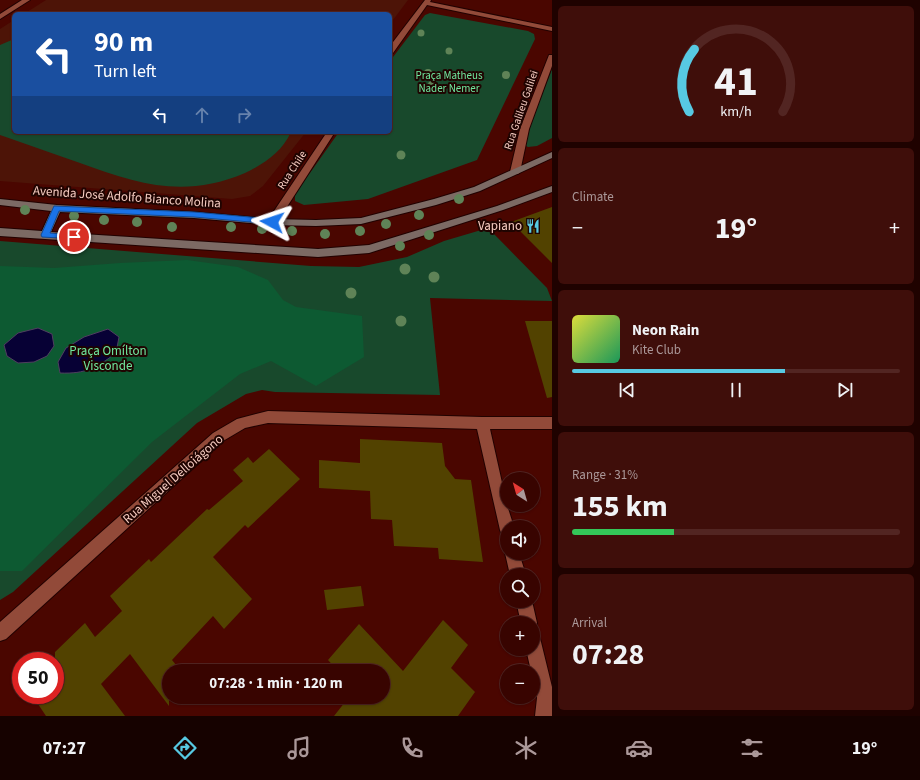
<!DOCTYPE html>
<meta charset="utf-8">
<style>
body{margin:0;font-family:"Source Sans 3",sans-serif;background:#3f0e0a;color:#f1f3f6;height:100vh;display:flex;flex-direction:column;font-size:15px;white-space:nowrap}
*{box-sizing:border-box;margin:0}
p{font-size:13px;color:#ab9899}
.icon{flex:none;width:22px;height:22px;fill:none;stroke:currentColor;stroke-width:2;stroke-linecap:round;stroke-linejoin:round}
.map{position:relative;flex:1;overflow:hidden}
.panel{display:flex;flex-direction:column;gap:6px;padding:6px;background:#1f0200;width:368px}
.panel>*{flex:none}
.hud{position:absolute;left:12px;top:12px;width:380px;height:122px;border-radius:6px;box-shadow:0 1px 3px #0004,0 0 0 1px #522522;background:#1a4fa0;color:#fff;overflow:hidden}
.needle{width:26px;rotate:323deg}
.controls{position:absolute;left:500px;top:472px;display:grid;gap:8px}
.controls a{display:grid;place-items:center;width:40px;height:40px;border-radius:50%;background:#380400;box-shadow:0 1px 3px #0004,0 0 0 1px #522522;font-size:20px}
.speed{position:absolute;left:12px;top:652px;display:flex;gap:8px;font-size:20px;font-weight:700;text-align:center}
.speed>*{display:grid;place-content:center;width:52px;height:52px;border-radius:50%;background:#380400;box-shadow:0 1px 3px #0004,0 0 0 1px #522522;line-height:1}
.speed .limit{border:6px solid #d22;background:#fff;color:#111}
.pin{position:absolute;display:grid;place-items:center;width:34px;height:34px;color:#fff;margin:-17px;border:2px solid #fff;border-radius:50%;box-shadow:0 1px 4px #0007}
.me{position:absolute;width:44px;margin:-22px;rotate:275deg;stroke-linejoin:round;filter:drop-shadow(0 0 3px #0008)}
.turn{display:flex;align-items:center;gap:14px;height:84px;padding:0 16px;font-size:18px}
.turn .icon{width:52px;height:52px;stroke-width:2.5}
.turn b{display:block;font-size:28px;line-height:34px}
.lanes{display:flex;align-items:center;height:38px;padding:0 16px;background:#0003;justify-content:center;gap:20px;direction:ltr}
.lanes .off{opacity:.35}
.big{font-size:30px;font-weight:700;line-height:1.1}
.panel .widget{flex:1;display:flex;flex-direction:column;justify-content:center;gap:6px;min-width:0;padding:0 14px;border-radius:6px;background:#3f0e0a}
.panel .dial{align-items:center;gap:0}
.dial svg{height:104px;overflow:visible;fill:none;stroke:#522522;stroke-width:7;stroke-linecap:round;text-anchor:middle}
.dial text{fill:#f1f3f6;stroke:none}
.song{display:flex;align-items:center;gap:12px}
.cover{width:48px;height:48px;border-radius:6px;background:linear-gradient(135deg,hsl(60 70% 55%),hsl(150 70% 35%))}
.played{height:4px;border-radius:2px;background:linear-gradient(90deg,#57c9e2 65%,#522522 65%)}
.keys{display:flex;justify-content:space-around;direction:ltr}
.heat{display:flex;justify-content:space-between;align-items:center;font-size:22px;direction:ltr}
.charge{height:6px;border-radius:3px;background:linear-gradient(90deg,#34c759 31%,#522522 0)}
.trip{position:absolute;left:162px;top:664px;width:228px;height:40px;border-radius:20px;background:#380400;box-shadow:0 1px 3px #0004,0 0 0 1px #522522;font-weight:700;line-height:40px;text-align:center}
.menu{display:flex;height:64px;justify-content:space-around;align-items:center;background:#160200;color:#ab9899}
.menu .icon{width:28px;height:28px}
.menu .selected{color:#57c9e2}
.menu b{font-size:18px;color:#f1f3f6}
main{display:flex;flex:1;min-height:0}
.map>svg:first-child{display:block}
</style>
<main>
<div class="map">
<svg width="552" height="716" viewBox="0 0 552 716">
<rect width="100%" height="100%" fill="#4a0600"/>
<!-- built -->
<path fill="#4d1407" d="M46,0h362l-18,24v-10h-366z
M14,20v112h292l-43,54 -13,10 -18,3 -232,-18v-152z"/>
<!-- green -->
<path fill="#18492c" d="M430,13l98,18 6,3 1,5 -58,121 -109,39 -64,6 -9,-4v-7l44,-62h51v-71l35,-46z
M14,39v93h277c-9,20 -27,32 -46,41 -61,26 -107,11 -165,-10 -27,-9 -53,-19 -80,-28v-90z
M552,69v69l-15,8 -9,1 -5,-3z
M488,228l59,60 5,13 -122,-3 10,97 -165,-3 -13,-2 -16,4 -49,29 -184,169 -13,8v-359l311,25 48,1 48,-10 37,-16z"/>
<!-- forest -->
<path fill="#0d5a32" d="M187,260l51,7 30,13 15,20 13,7 66,9 2,41 -48,29 -45,-25 -31,13 -88,68 -130,129h-22v-305l54,2 66,-5z"/>
<!-- water -->
<path fill="#070135" stroke="#4f3e5f" d="M38,328l14,6 2,12 -7,10 -13,6 -16,1 -11,-7 -3,-11 14,-12z
M108,329l11,8 -3,16c-20,15 -30,21 -56,20l-2,-11 8,-14 18,-11z"/>
<!-- building -->
<path fill="#524200" d="M552,207v56l-41,-41z
M525,321h27v76l-5,1z
M360,439l82,4 3,23 10,13 16,1 12,82 -44,-3 -1,-11 -44,-2 -2,-26 -21,-1 -1,-28 -51,-3v-28l41,3z
M269,449l31,30 -52,49 -3,-3 -32,32 39,42 -28,30 -11,-13 -41,44 9,11h-12v35l-39,-52 -29,30 24,32h-79l-14,-21h23v-43l30,-29 10,14 27,-26 -12,-15 39,-37 2,3 56,-53 2,1 34,-29 -10,-11 15,-13 5,6z
M361,586l3,20 -37,4 -3,-20z
M443,620l25,25 -17,23 24,24 -17,24h-124l15,-19h34v-26h-45l-10,-11 31,-36 44,47z"/>
<g fill="none" stroke-linecap="round" stroke-linejoin="round">
<defs>
<path id="street" d="M22,0h8l-30,19v-5z
M425,0h6l-1,2 122,25v4l-125,-26 -34,48h-3v-7z
M549,55h3v11l-23,63 -9,43 -2,2h-6l-2,-2 10,-43z
M327,132h8l-59,92h-8l-1,-2 1,-2z
M268,411l214,6h70v12h-62l17,76 7,22h-7v10l-5,-2 -2,-5 -23,-101 -209,-6 -23,5 -22,13 -217,198 -6,2v-19l213,-189 24,-14z
M507,548v5h12l7,22h-16l-5,-22z
M516,601h16l5,22 -2,6h-2v-6h-12z
M533,634l6,2 2,6 11,45v29h-17l2,-18 -4,-27h-2l-5,-22h7z"/>
<path id="secondary" d="M552,152v6l-72,33 -44,14 -75,19 -45,2 -44,-1 -78,-7 -134,-6 -9,20 267,17 51,-4 128,-39 55,-20v6l-49,18 -134,43 -51,4 -318,-21v-8l42,3 9,-20 -51,-6v-6l57,6 137,7 78,7 44,1 45,-2 73,-19 40,-12z"/>
</defs>
<!-- street casing -->
<use href="#street" stroke="#210200" stroke-width="2"/>
<!-- secondary casing -->
<use href="#secondary" stroke="#210200" stroke-width="2"/>
<!-- street -->
<use href="#street" fill="#924a39" fill-rule="evenodd"/>
<!-- secondary -->
<use href="#secondary" fill="#7c6a64" fill-rule="evenodd"/>
</g>
<!-- trees -->
<g fill="#5f8357">
<circle cx="421" cy="33" r="3.5"/>
<circle cx="449" cy="51" r="3.5"/>
<circle cx="428" cy="73" r="4"/>
<circle cx="506" cy="75" r="4"/>
<circle cx="432" cy="85" r="4"/>
<circle cx="401" cy="155" r="4.5"/>
<circle cx="459" cy="199" r="5"/>
<circle cx="25" cy="210" r="5"/>
<circle cx="419" cy="215" r="5"/>
<circle cx="74" cy="216" r="5"/>
<circle cx="104" cy="220" r="5"/>
<circle cx="137" cy="222" r="5"/>
<circle cx="386" cy="224" r="5"/>
<circle cx="172" cy="227" r="5"/>
<circle cx="231" cy="227" r="5"/>
<circle cx="262" cy="229" r="5"/>
<circle cx="292" cy="231" r="5"/>
<circle cx="360" cy="231" r="5"/>
<circle cx="325" cy="234" r="5"/>
<circle cx="429" cy="235" r="5"/>
<circle cx="400" cy="246" r="5"/>
<circle cx="405" cy="269" r="5.5"/>
<circle cx="434" cy="277" r="5.5"/>
<circle cx="351" cy="293" r="5.5"/>
<circle cx="401" cy="321" r="5.5"/>
</g>
<!-- route -->
<path fill="#1a73e8" stroke="#114b97" d="M54,206l140,6 78,7 4,3 -4,2 -78,-7 -135,-6 -9,22 24,2 4,2 -1,2 -35,-2 -1,-2z"/>
<!-- icons -->
<defs>
<symbol id="restaurant-bare" viewBox="-9 -9 18 18"><path d="M-5-6h1v4h1v-4h1v4h1v-4h1v5L-1.5 .5V6h-2V.5L-5-1ZM5-6V6H3V1.5H1.5Q1.5-4 5-6Z" fill="#57c9e2" stroke="#1f0401" stroke-width="2.5" paint-order="stroke"/></symbol>
</defs>
<g fill-rule="evenodd">
<use href="#restaurant-bare" x="523" y="216" width="20" height="20"/>
</g>
<g text-anchor="middle" dominant-baseline="central" stroke-width="4" stroke-linejoin="round" paint-order="stroke">
<!-- far-park labels -->
<g font-size="11" fill="#70e99f" stroke="#1f0401">
<text x="449" y="75">Praça Matheus<tspan x="449" dy="13">Nader Nemer</tspan></text>
</g>
<!-- far-street labels -->
<g font-size="11" fill="#f6ccc1" stroke="#1f0401">
<text transform="translate(521 110) rotate(-71)">Rua Galileu Galilei</text>
<text transform="translate(292 170) rotate(-57)">Rua Chile</text>
</g>
<!-- street labels -->
<g font-size="13" fill="#f6ccc1" stroke="#1f0401">
<text transform="translate(127 197) rotate(4)">Avenida José Adolfo Bianco Molina</text>
<text transform="translate(173 479) rotate(-41)">Rua Miguel Delloiágono</text>
</g>
<!-- poi labels -->
<g font-size="13" fill="#f6ccc1" stroke="#1f0401" text-anchor="end">
<text x="522" y="226">Vapiano</text>
</g>
<!-- park labels -->
<g font-size="13" fill="#70e99f" stroke="#1f0401">
<text x="108" y="351">Praça Omílton<tspan x="108" dy="15">Visconde</tspan></text>
</g>
</g>
</svg>
<div class="controls">
<a><svg class="needle" viewBox="-14 -14 28 28"><path d="M0-13l5 13h-10z" fill="#e53935"/><path d="M0 13l5-13h-10z" fill="#ab9899"/></svg></a>
<a><svg class="icon" aria-label="sound" viewBox="0 0 24 24"><path d="M4 9h4l5-4v14l-5-4H4zM17 9q2 3 0 6"/></svg></a>
<a><svg class="icon" aria-label="search" viewBox="0 0 24 24"><circle cx="10" cy="10" r="6"/><path d="M15 15l6 6"/></svg></a>
<a>+</a>
<a>−</a>
</div>
<div class="speed"><div class="limit">50</div></div>
<div class="pin" style="left:74px;top:237px;background:#d93025"><svg class="icon" aria-label="arrive" viewBox="0 0 24 24"><path d="M6 21V4h12l-3 4 3 4H6"/></svg></div>
<svg class="me" style="left:272px;top:222px" viewBox="-20 -20 40 40"><path d="M0-17L14 15 0 8-14 15z" fill="#1a73e8" stroke="#fff" stroke-width="4"/></svg>
<div class="trip">07:28 · 1 min · 120 m</div>
<div class="hud">
<div class="turn"><svg class="icon" aria-label="left" viewBox="0 0 24 24"><path d="M17 20v-9H6M10 6l-5 5 5 5"/></svg><div><b>90 m</b>Turn left</div></div>
<div class="lanes"><svg class="icon" aria-label="left" viewBox="0 0 24 24"><path d="M17 20v-9H6M10 6l-5 5 5 5"/></svg><svg class="icon off" aria-label="ahead" viewBox="0 0 24 24"><path d="M12 20V5M6 11l6-6 6 6"/></svg><svg class="icon off" aria-label="right" viewBox="0 0 24 24"><path d="M7 20v-9h11M14 6l5 5-5 5"/></svg></div>
</div>
</div>
<section class="panel">
<div class="widget dial"><svg viewBox="0 0 100 80">
<path d="M14 69A42 42 0 1 1 86 69"/>
<path d="M14 69A42 42 0 0 1 18 21" stroke="#57c9e2"/>
<text x="50" y="56" font-size="32" font-weight="700">41</text>
<text x="50" y="72" font-size="11">km/h</text>
</svg></div>
<div class="widget"><p>Climate</p>
<div class="heat"><a>−</a><b class="big">19°</b><a>+</a></div>
</div>
<div class="widget">
<div class="song"><i class="cover"></i><div><b>Neon Rain</b><p>Kite Club</p></div></div>
<div class="played"></div>
<div class="keys"><svg class="icon" aria-label="previous" viewBox="0 0 24 24"><path d="M18 5L8 12l10 7zM5 5v14"/></svg><svg class="icon" aria-label="pause" viewBox="0 0 24 24"><path d="M8 5v14M16 5v14"/></svg><svg class="icon" aria-label="next" viewBox="0 0 24 24"><path d="M6 5l10 7-10 7zM19 5v14"/></svg></div>
</div>
<div class="widget"><p>Range · 31%</p><b class="big">155 km</b><div class="charge"></div></div>
<div class="widget"><p>Arrival</p><b class="big">07:28</b></div>
</section>
</main>
<nav class="menu">
<b>07:27</b>
<svg class="icon selected" aria-label="directions" viewBox="0 0 24 24"><path d="M12 3l9 9-9 9-9-9zM9 14v-3h6M13 9l2 2-2 2"/></svg>
<svg class="icon" aria-label="music" viewBox="0 0 24 24"><path d="M9 18V5l10-2v13"/><circle cx="6" cy="18" r="3"/><circle cx="16" cy="16" r="3"/></svg>
<svg class="icon" aria-label="phone" viewBox="0 0 24 24"><path d="M5 4h4l2 5-3 2q2 4 5 5l2-3 5 2v4C11 20 4 13 5 4z"/></svg>
<svg class="icon" aria-label="climate" viewBox="0 0 24 24"><path d="M12 3v18M4 7l16 10M4 17L20 7"/></svg>
<svg class="icon" aria-label="car" viewBox="0 0 24 24"><path d="M5 17H2v-5l4-1 3-4h7l3 4 3 1v5h-3M9 17h6M6 11h13"/><circle cx="7" cy="17" r="2"/><circle cx="17" cy="17" r="2"/></svg>
<svg class="icon" aria-label="filters" viewBox="0 0 24 24"><path d="M4 7h16M4 17h16"/><circle cx="9" cy="7" r="2"/><circle cx="15" cy="17" r="2"/></svg>
<b>19°</b>
</nav>
